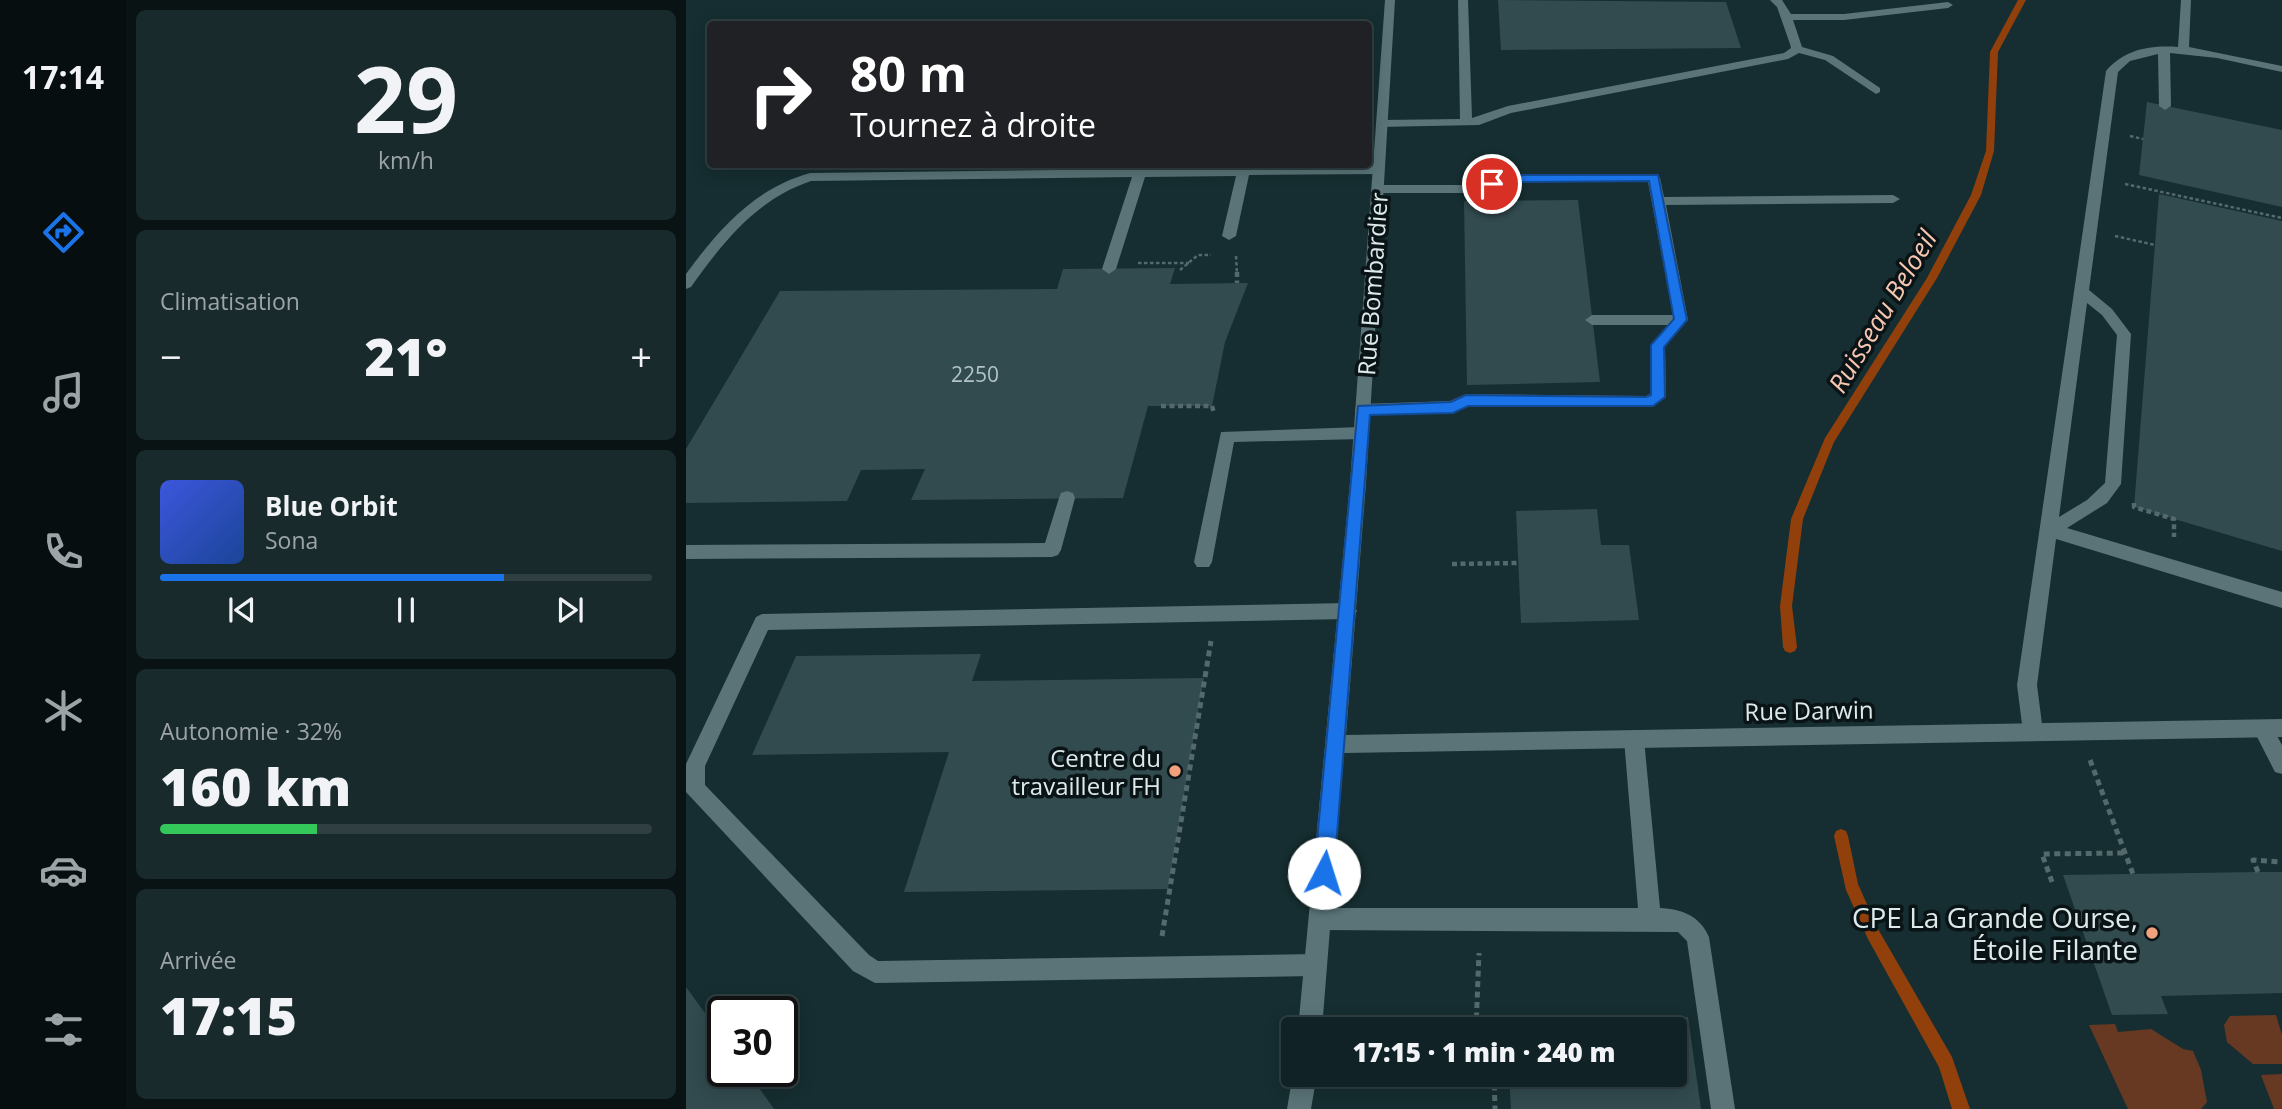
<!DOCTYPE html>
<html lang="fr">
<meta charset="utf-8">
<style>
body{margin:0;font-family:"Open Sans",sans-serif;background:#192a2d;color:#f1f3f6;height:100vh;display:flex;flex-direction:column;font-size:26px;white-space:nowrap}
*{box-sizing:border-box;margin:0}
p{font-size:23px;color:#9ca4a7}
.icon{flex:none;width:38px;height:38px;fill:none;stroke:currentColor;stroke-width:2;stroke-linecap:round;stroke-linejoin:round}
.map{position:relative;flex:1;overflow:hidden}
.sheet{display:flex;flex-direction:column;gap:10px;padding:10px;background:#091314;width:560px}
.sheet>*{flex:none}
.guide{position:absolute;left:21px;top:21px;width:665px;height:147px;border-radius:7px;box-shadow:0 4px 18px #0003,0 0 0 2px #303f42;background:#202124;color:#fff;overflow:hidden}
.speed{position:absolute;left:21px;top:996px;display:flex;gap:14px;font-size:35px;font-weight:700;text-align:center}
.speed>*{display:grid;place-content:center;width:91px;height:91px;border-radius:50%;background:#102225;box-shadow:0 4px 18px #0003,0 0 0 2px #303f42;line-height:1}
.speed .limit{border:4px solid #111;border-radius:10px;background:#fff;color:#111}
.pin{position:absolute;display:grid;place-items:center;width:60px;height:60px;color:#fff;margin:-30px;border:4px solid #fff;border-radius:50%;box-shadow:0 2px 7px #0007}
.me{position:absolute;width:77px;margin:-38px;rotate:5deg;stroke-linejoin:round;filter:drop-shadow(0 0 5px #0008)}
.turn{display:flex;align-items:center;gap:24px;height:147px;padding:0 28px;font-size:32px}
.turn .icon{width:91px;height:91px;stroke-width:2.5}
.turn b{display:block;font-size:49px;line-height:60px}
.big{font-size:52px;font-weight:800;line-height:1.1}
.sheet .widget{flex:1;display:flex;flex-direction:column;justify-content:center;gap:10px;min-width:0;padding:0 24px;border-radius:10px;background:#192a2d}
.sheet .dial{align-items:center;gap:0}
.dial b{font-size:91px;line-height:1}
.song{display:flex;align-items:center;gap:21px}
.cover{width:84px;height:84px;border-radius:10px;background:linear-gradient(135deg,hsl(230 70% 55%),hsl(220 70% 35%))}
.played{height:7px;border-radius:4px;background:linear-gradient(90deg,#1a73e8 70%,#303f42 70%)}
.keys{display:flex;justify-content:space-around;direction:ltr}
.heat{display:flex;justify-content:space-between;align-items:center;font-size:38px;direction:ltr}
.charge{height:10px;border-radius:5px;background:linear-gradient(90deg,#34c759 32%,#303f42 0)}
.trip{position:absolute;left:595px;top:1017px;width:406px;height:70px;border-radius:7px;background:#102225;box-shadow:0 4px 18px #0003,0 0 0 2px #303f42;font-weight:800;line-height:70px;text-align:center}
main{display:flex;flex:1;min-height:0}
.tab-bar{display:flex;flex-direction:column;width:126px;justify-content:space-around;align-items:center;background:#060e0f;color:#9ca4a7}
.tab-bar .icon{width:49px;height:49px}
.tab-bar .selected{color:#1a73e8}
.tab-bar b{font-size:32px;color:#f1f3f6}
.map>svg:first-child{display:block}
</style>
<main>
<nav class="tab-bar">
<b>17:14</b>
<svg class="icon selected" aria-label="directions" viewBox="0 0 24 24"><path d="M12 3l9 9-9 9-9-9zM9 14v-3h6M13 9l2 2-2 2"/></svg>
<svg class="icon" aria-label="music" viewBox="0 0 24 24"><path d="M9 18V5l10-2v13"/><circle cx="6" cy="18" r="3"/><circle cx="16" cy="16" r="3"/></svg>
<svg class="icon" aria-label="phone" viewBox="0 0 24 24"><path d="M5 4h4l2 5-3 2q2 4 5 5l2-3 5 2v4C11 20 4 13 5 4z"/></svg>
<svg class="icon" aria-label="climate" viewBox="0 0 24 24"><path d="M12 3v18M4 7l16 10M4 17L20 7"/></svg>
<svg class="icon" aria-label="car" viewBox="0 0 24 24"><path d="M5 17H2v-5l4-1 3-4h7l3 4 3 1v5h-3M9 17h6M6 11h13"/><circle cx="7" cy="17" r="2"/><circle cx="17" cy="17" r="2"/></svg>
<svg class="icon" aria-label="filters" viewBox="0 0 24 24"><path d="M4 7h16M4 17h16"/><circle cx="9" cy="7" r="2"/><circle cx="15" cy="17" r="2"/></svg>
</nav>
<section class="sheet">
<div class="widget dial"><b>29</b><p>km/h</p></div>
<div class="widget"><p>Climatisation</p>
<div class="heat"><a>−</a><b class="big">21°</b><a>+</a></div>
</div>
<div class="widget">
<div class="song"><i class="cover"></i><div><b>Blue Orbit</b><p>Sona</p></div></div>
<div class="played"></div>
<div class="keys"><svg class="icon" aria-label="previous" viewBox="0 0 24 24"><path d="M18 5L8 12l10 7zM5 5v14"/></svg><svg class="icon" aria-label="pause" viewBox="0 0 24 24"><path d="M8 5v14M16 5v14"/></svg><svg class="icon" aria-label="next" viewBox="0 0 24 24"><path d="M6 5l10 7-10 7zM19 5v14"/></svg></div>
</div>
<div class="widget"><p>Autonomie · 32%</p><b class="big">160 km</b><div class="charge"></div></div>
<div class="widget"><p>Arrivée</p><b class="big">17:15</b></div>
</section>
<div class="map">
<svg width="1596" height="1109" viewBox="0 0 1596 1109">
<rect width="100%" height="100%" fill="#162e31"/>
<!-- green -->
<path fill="#683922" d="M1590,1015l6,20v29h-29l-26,-22 -3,-17 6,-9z
M1429,1024l3,8 33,-3 32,20 10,2 8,19 6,32 -6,7h-73l-39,-84z
M1596,1074v35h-8l-13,-34z"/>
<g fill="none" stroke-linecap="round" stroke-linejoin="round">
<!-- stream -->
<path fill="#913f0b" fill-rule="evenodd" d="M1332,0h8l-28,52 -4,99 -13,44 -44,83 -103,164 -31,77 -11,87 5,41 -2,4 -5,2 -5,-2 -2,-4 -3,-41 11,-87 34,-81 102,-160 44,-83 15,-44 4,-99z
M1155,829l5,2 2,5 10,48 20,45 74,128 18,52h-18l-13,-42 -71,-128 -22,-49 -12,-54 2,-5z"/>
</g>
<!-- building -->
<path fill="#324b4f" d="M812,0l228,2 15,46 -240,2z
M1461,102l135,28v77l-143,-32z
M1473,194l123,27v330l-148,-44z
M892,200l22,182 -133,3 -3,-184z
M489,268l-5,16 78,-1 -23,59 -13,64h-64l-25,92 -212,2 14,-31 -64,1 -14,31 -161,2v-54l94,-158 277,-2 6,-20z
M911,509l4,36h28l10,75 -118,3 -5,-112z
M295,654l-9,27 232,-3 -36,211 -264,3 45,-140 -197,3 44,-99z
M1572,872h24v121l-121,3 7,18 -56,1 -49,-140z
M0,987l37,51v33h24l27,38h-88z
M1002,1017l13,92h-190l-2,-35h166v-45h-168v-6z"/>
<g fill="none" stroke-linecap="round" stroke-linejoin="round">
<!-- path-far2 -->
<path stroke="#54696c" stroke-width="2.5" stroke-dasharray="3.5 2.5" stroke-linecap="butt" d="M1444,136l13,3
M1439,184l157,34
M1429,236l40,9
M550,256l1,18
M452,263h51
M494,270l18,-15h13"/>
<!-- path-far1 -->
<path stroke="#54696c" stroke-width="4.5" stroke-dasharray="5 3.5" stroke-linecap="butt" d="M551,272v11
M475,406h51l2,7
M1448,503v4l40,12v18
M766,564l66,-1"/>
<!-- path -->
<path stroke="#54696c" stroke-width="5" stroke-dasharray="6 4.5" stroke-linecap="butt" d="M1404,760l43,114
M1572,872l-5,-12 29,2
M1366,882l-10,-28 83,-1
M476,936l49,-295
M790,1029l3,-76
M808,1074l1,35"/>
<!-- lane -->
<path fill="#5a7478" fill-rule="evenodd" d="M772,0h10l4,118 36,-12 276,-53 7,-5 -1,-4 -13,-37 -7,-7h12l9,14h53l104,-12 5,3 -5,3 -104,12h-51l9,27 31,9 47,32v4l-4,2 -51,-34 -26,-7 -11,6 -277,54 -32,12 -101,2v-6l4,-1 78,-1z
M1495,0h10l-2,47 93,19v6l-65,-14 -47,-5 1,53 -6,4 -6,-4 -1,-52 -28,7 -12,11 -29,218 23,19 19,25 -10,150 -14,19 -40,25 215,64v16l-226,-69 -19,146 6,47 -3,6 -7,3 -7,-3 -3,-6 -6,-47 89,-614c19,-22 44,-26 72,-24zM1401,303l15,12 15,20 -12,148 -18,17 -28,17z
M553,164h12v4l128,-2 6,4 -6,4 -130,1 -13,61 -7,4 -7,-4 14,-60 -91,1 -29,92 -7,5 -7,-5 30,-92 -321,4c-54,18 -88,61 -120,106l-5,2v-15c32,-44 69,-86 124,-101l428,-5z
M824,174h144l6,4 4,19 229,-2 7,4 -7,4 -227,2 22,115 -23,26 1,51 -12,9h-186l-15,7 -96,1 -2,-4 2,-4 6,-2 87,-3 16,-7 180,2 4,-2 1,-49 17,-20h-76l-7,-5 7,-5h81l-25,-133h-137l-36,11h-97l-6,-4 6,-4h96z
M675,427l8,6 -8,6 -127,3 -22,120 -3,5h-12l-3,-5 27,-130z
M381,491l6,2 2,5 -14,52 -3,5 -6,2 -366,2v-14l359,-2 14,-45 2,-5z
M662,603l6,3 3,5 -3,5 -6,3 -580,11 -63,136v19l164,170 9,6 438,-7 8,3 3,8 -3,8 -8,3 -441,7 -22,-12 -167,-179v-28l70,-147 6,-3z
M1577,720l7,3 12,22v29l-7,-2 -22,-43 3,-6z
M948,730l7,3 3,6 16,169c22,1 40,8 49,29l26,172h-24l-24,-168 -9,-9 -358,-2 -8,-3 -3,-8 3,-8 8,-3h318l-14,-169 3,-6z"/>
<!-- street -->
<path fill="#5a7478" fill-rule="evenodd" d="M699,0h10l-29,483 -20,252 936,-16v18l-938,16 -22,276h-24l52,-546z
M607,1073l24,1 -6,35h-24z"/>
</g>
<!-- route -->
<path fill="#1a73e8" stroke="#114b97" stroke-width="2" d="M824,175h148l29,145 -23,27 1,50 -12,9h-185l-15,7 -83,2 -36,458 -3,7 -7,2 -7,-2 -3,-7 44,-467 93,-4 15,-7 180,2 5,-2v-50l23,-26 -25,-138 -138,1 -19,5 -5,-3z"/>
<!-- markers -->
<g fill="#f1a17c" stroke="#0a1416" stroke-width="2.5">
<circle cx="489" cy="771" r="7"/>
<circle cx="1466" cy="933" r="7"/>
</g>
<g text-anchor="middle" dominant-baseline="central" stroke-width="7" stroke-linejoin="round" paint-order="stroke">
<!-- number labels -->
<g font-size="21" fill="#b2c2c5">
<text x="289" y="374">2250</text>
</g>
<!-- street labels -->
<g font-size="24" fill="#dceaec" stroke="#0a1416">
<text transform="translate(686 284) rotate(-86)">Rue Bombardier</text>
<text transform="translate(1123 710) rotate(-1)">Rue Darwin</text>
</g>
<!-- poi labels -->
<g font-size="24" fill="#dceaec" stroke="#0a1416" text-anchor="end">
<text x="475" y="757">Centre du<tspan x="475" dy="28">travailleur FH</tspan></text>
</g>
<!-- water labels -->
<g font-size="26" font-style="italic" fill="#f6c6b0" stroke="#0a1416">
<text transform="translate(1196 311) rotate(-59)">Ruisseau Beloeil</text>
</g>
<!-- near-poi labels -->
<g font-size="28" fill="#dceaec" stroke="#0a1416" text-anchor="end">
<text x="1452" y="917">CPE La Grande Ourse,<tspan x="1452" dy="32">Étoile Filante</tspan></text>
</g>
</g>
</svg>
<div class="speed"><div class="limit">30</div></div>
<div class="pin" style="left:806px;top:184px;background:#d93025"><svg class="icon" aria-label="arrive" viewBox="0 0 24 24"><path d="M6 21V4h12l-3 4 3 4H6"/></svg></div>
<svg class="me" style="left:638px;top:873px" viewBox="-20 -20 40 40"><circle r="19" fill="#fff"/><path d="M0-13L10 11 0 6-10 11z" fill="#1a73e8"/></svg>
<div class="trip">17:15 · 1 min · 240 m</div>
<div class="guide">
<div class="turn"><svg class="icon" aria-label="right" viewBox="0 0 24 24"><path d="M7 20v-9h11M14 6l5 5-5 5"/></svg><div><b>80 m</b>Tournez à droite</div></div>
</div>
</div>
</main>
